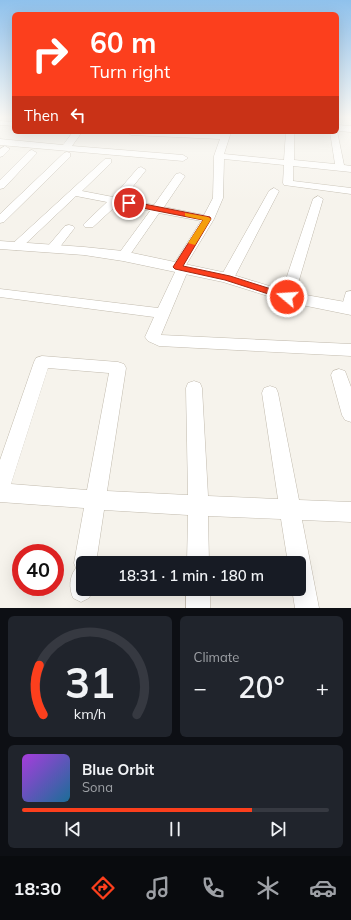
<!DOCTYPE html>
<meta charset="utf-8">
<style>
body{margin:0;font-family:Mulish,sans-serif;background:#20242c;color:#f1f3f6;height:100vh;display:flex;flex-direction:column;font-size:15px;white-space:nowrap}
*{box-sizing:border-box;margin:0}
p{font-size:13px;color:#9ea1a6}
.icon{flex:none;width:22px;height:22px;fill:none;stroke:currentColor;stroke-width:2;stroke-linecap:round;stroke-linejoin:round}
.map{position:relative;height:608px;overflow:hidden}
.details{display:flex;flex-direction:column;gap:8px;padding:8px;background:#0d0f14;flex:1}
.details>*{flex:none}
.banner{position:absolute;left:12px;top:12px;width:327px;height:122px;border-radius:6px;box-shadow:0 4px 16px #0002;background:#fc3f1d;color:#fff;overflow:hidden}
.speed{position:absolute;left:12px;top:544px;display:flex;gap:8px;font-size:20px;font-weight:700;text-align:center}
.speed>*{display:grid;place-content:center;width:52px;height:52px;border-radius:50%;background:#171b24;box-shadow:0 4px 16px #0002;line-height:1}
.speed .limit{border:6px solid #d22;background:#fff;color:#111}
.pin{position:absolute;display:grid;place-items:center;width:34px;height:34px;color:#fff;margin:-17px;border:2px solid #fff;border-radius:50%;box-shadow:0 1px 4px #0007}
.me{position:absolute;width:44px;margin:-22px;rotate:288deg;stroke-linejoin:round;filter:drop-shadow(0 0 3px #0008)}
.turn{display:flex;align-items:center;gap:14px;height:84px;padding:0 12px;font-size:18px}
.turn .icon{width:52px;height:52px;stroke-width:2.5}
.turn b{display:block;font-size:28px;line-height:34px}
.then{display:flex;align-items:center;height:38px;padding:0 12px;background:#0003;gap:8px;font-size:15px}
.big{font-size:30px;font-weight:600;line-height:1.1}
.details .tile{flex:1;display:flex;flex-direction:column;justify-content:center;gap:6px;min-width:0;padding:0 14px;border-radius:6px;background:#20242c}
.details .dial{align-items:center;gap:0}
.dial svg{height:104px;overflow:visible;fill:none;stroke:#363941;stroke-width:7;stroke-linecap:round;text-anchor:middle}
.dial text{fill:#f1f3f6;stroke:none}
.song{display:flex;align-items:center;gap:12px}
.cover{width:48px;height:48px;border-radius:6px;background:linear-gradient(135deg,hsl(280 70% 55%),hsl(200 70% 35%))}
.played{height:4px;border-radius:2px;background:linear-gradient(90deg,#fc3f1d 75%,#363941 75%)}
.keys{display:flex;justify-content:space-around;direction:ltr}
.heat{display:flex;justify-content:space-between;align-items:center;font-size:22px;direction:ltr}
.details .tiles{flex:1;display:grid;gap:8px;grid-template-columns:1fr 1fr}
.tile:last-child{grid-column:span 2}
.trip{position:absolute;left:76px;top:556px;width:230px;height:40px;border-radius:6px;background:#171b24;box-shadow:0 4px 16px #0002;font-weight:600;line-height:40px;text-align:center}
.dock{display:flex;height:64px;justify-content:space-around;align-items:center;background:#090b0e;color:#9ea1a6}
.dock .icon{width:28px;height:28px}
.dock .current{color:#fc3f1d}
.dock b{font-size:18px;color:#f1f3f6}
.map>svg:first-child{display:block}
</style>
<div class="map">
<svg width="351" height="608" viewBox="0 0 351 608">
<rect width="100%" height="100%" fill="#f6f3ec"/>
<g fill="none" stroke-linecap="round" stroke-linejoin="round">
<defs>
<path id="minor" d="M0,121l14,1v4l-14,-1z
M337,125l14,1v6l-14,-1 7,34 7,1v6l-58,-6v15l58,7v6l-67,-9 -1,-2 1,-18 -60,-6 -1,39 -9,21 -28,46 3,3 -28,67 190,9v12l-192,-10 -11,-5 -3,-4 9,-20 -154,-20v-8l158,19 18,-38 -4,-3 29,-46 -42,-8 -32,46 -4,1 -6,-4 33,-45 -32,-7 -25,23h-8l-2,-2 2,-2 22,-21 -31,-6 -56,53 -4,1 -6,-4 95,-87h6v4l-29,28 31,6 25,-29 3,-1 5,3 -23,29 31,6 22,-31 4,-1 5,3 -21,31 40,8 9,-17 1,-42 6,-17 -89,-4 -4,-3 95,2 1,-2h8l-7,22 60,6 2,-28h8v28l41,4 -5,-32h7z
M73,132h9l-10,14 111,9 5,3 -5,3 -183,-16v-6l63,6z
M5,146l5,3 -7,7 -3,1v-8z
M32,150l5,3 -2,2 -31,33 -4,1v-9l29,-29z
M67,152l3,1v4l-66,65 -4,1v-9l64,-61z
M274,188l5,3 -45,87 -2,3h-10l-2,-3 49,-87z
M318,196l5,3 -29,98 -2,3h-10l-2,-3 33,-98z
M69,225l4,1 2,2 -2,2 -17,22h-8l-2,-3 2,-3 17,-20z
M351,291v22l-8,-1 -2,-3 5,-17z
M42,356l76,6 6,2 2,4 -19,123 81,4 -2,-107 2,-5 6,-2 6,2 2,5 6,108 70,3 -16,-106 2,-5 6,-2 6,2 2,5 21,107 52,2v20l-49,-2 17,88h-24l-3,-19h7v-26h-11l-7,-44 -73,-3 1,47h-22l1,-48 -84,-5 -8,53h-13v26l10,1 -4,8 -8,4 -8,-4c-4,-10 -4,-21 3,-30l-2,-5 10,-55 -84,-6v-42l34,-98 2,-4zM48,368l61,5 -22,117 -76,-6z
M339,369l6,2 6,16v35l-6,-2 -3,-5 -11,-40 2,-4z
M186,589h24v19h-24z"/>
<path id="tertiary" d="M0,241l84,6 39,4 104,22 62,19 62,11v12l-64,-13 -64,-20 -100,-21 -39,-6 -84,-6z"/>
</defs>
<!-- minor casing -->
<use href="#minor" stroke="#c2bbae" stroke-width="1"/>
<!-- tertiary casing -->
<use href="#tertiary" stroke="#c2bbae" stroke-width="1"/>
<!-- minor -->
<use href="#minor" fill="#fff" fill-rule="evenodd"/>
<!-- tertiary -->
<use href="#tertiary" fill="#fff" fill-rule="evenodd"/>
</g>
<!-- sky -->
<linearGradient id="sky" x2="0" y2="1"><stop stop-color="#8fc1ec"/><stop offset="0.58" stop-color="#fbfaf6"/><stop offset="1" stop-color="#fbfaf6" stop-opacity="0"/></linearGradient>
<rect width="351" height="202" fill="url(#sky)"/>
<!-- route -->
<path fill="#fc3f1d" stroke="#a42913" d="M129,201l81,16 1,2 -28,47 47,10 60,19 1,2 -4,3 -62,-20 -50,-11 -2,-2 30,-47 -76,-15v-3z"/>
<!-- slow -->
<path fill="#f59e0b" d="M185,213l23,4 3,2 -16,26 -7,-2 15,-23 -18,-4z"/>
</svg>
<div class="speed"><div class="limit">40</div></div>
<div class="pin" style="left:129px;top:203px;background:#d93025"><svg class="icon" aria-label="arrive" viewBox="0 0 24 24"><path d="M6 21V4h12l-3 4 3 4H6"/></svg></div>
<svg class="me" style="left:287px;top:297px" viewBox="-20 -20 40 40"><circle r="17" fill="#fc3f1d" stroke="#fff" stroke-width="3"/><path d="M0-11L8 9 0 5-8 9z" fill="#fff"/></svg>
<div class="trip">18:31 · 1 min · 180 m</div>
<div class="banner">
<div class="turn"><svg class="icon" aria-label="right" viewBox="0 0 24 24"><path d="M7 20v-9h11M14 6l5 5-5 5"/></svg><div><b>60 m</b>Turn right</div></div>
<div class="then">Then<svg class="icon" aria-label="left" viewBox="0 0 24 24"><path d="M17 20v-9H6M10 6l-5 5 5 5"/></svg></div>
</div>
</div>
<section class="details">
<div class="tiles">
<div class="tile dial"><svg viewBox="0 0 100 80">
<path d="M14 69A42 42 0 1 1 86 69"/>
<path d="M14 69A42 42 0 0 1 11 31" stroke="#fc3f1d"/>
<text x="50" y="56" font-size="32" font-weight="700">31</text>
<text x="50" y="72" font-size="11">km/h</text>
</svg></div>
<div class="tile"><p>Climate</p>
<div class="heat"><a>−</a><b class="big">20°</b><a>+</a></div>
</div>
<div class="tile">
<div class="song"><i class="cover"></i><div><b>Blue Orbit</b><p>Sona</p></div></div>
<div class="played"></div>
<div class="keys"><svg class="icon" aria-label="previous" viewBox="0 0 24 24"><path d="M18 5L8 12l10 7zM5 5v14"/></svg><svg class="icon" aria-label="pause" viewBox="0 0 24 24"><path d="M8 5v14M16 5v14"/></svg><svg class="icon" aria-label="next" viewBox="0 0 24 24"><path d="M6 5l10 7-10 7zM19 5v14"/></svg></div>
</div>
</div>
</section>
<nav class="dock">
<b>18:30</b>
<svg class="icon current" aria-label="directions" viewBox="0 0 24 24"><path d="M12 3l9 9-9 9-9-9zM9 14v-3h6M13 9l2 2-2 2"/></svg>
<svg class="icon" aria-label="music" viewBox="0 0 24 24"><path d="M9 18V5l10-2v13"/><circle cx="6" cy="18" r="3"/><circle cx="16" cy="16" r="3"/></svg>
<svg class="icon" aria-label="phone" viewBox="0 0 24 24"><path d="M5 4h4l2 5-3 2q2 4 5 5l2-3 5 2v4C11 20 4 13 5 4z"/></svg>
<svg class="icon" aria-label="climate" viewBox="0 0 24 24"><path d="M12 3v18M4 7l16 10M4 17L20 7"/></svg>
<svg class="icon" aria-label="car" viewBox="0 0 24 24"><path d="M5 17H2v-5l4-1 3-4h7l3 4 3 1v5h-3M9 17h6M6 11h13"/><circle cx="7" cy="17" r="2"/><circle cx="17" cy="17" r="2"/></svg>
</nav>
